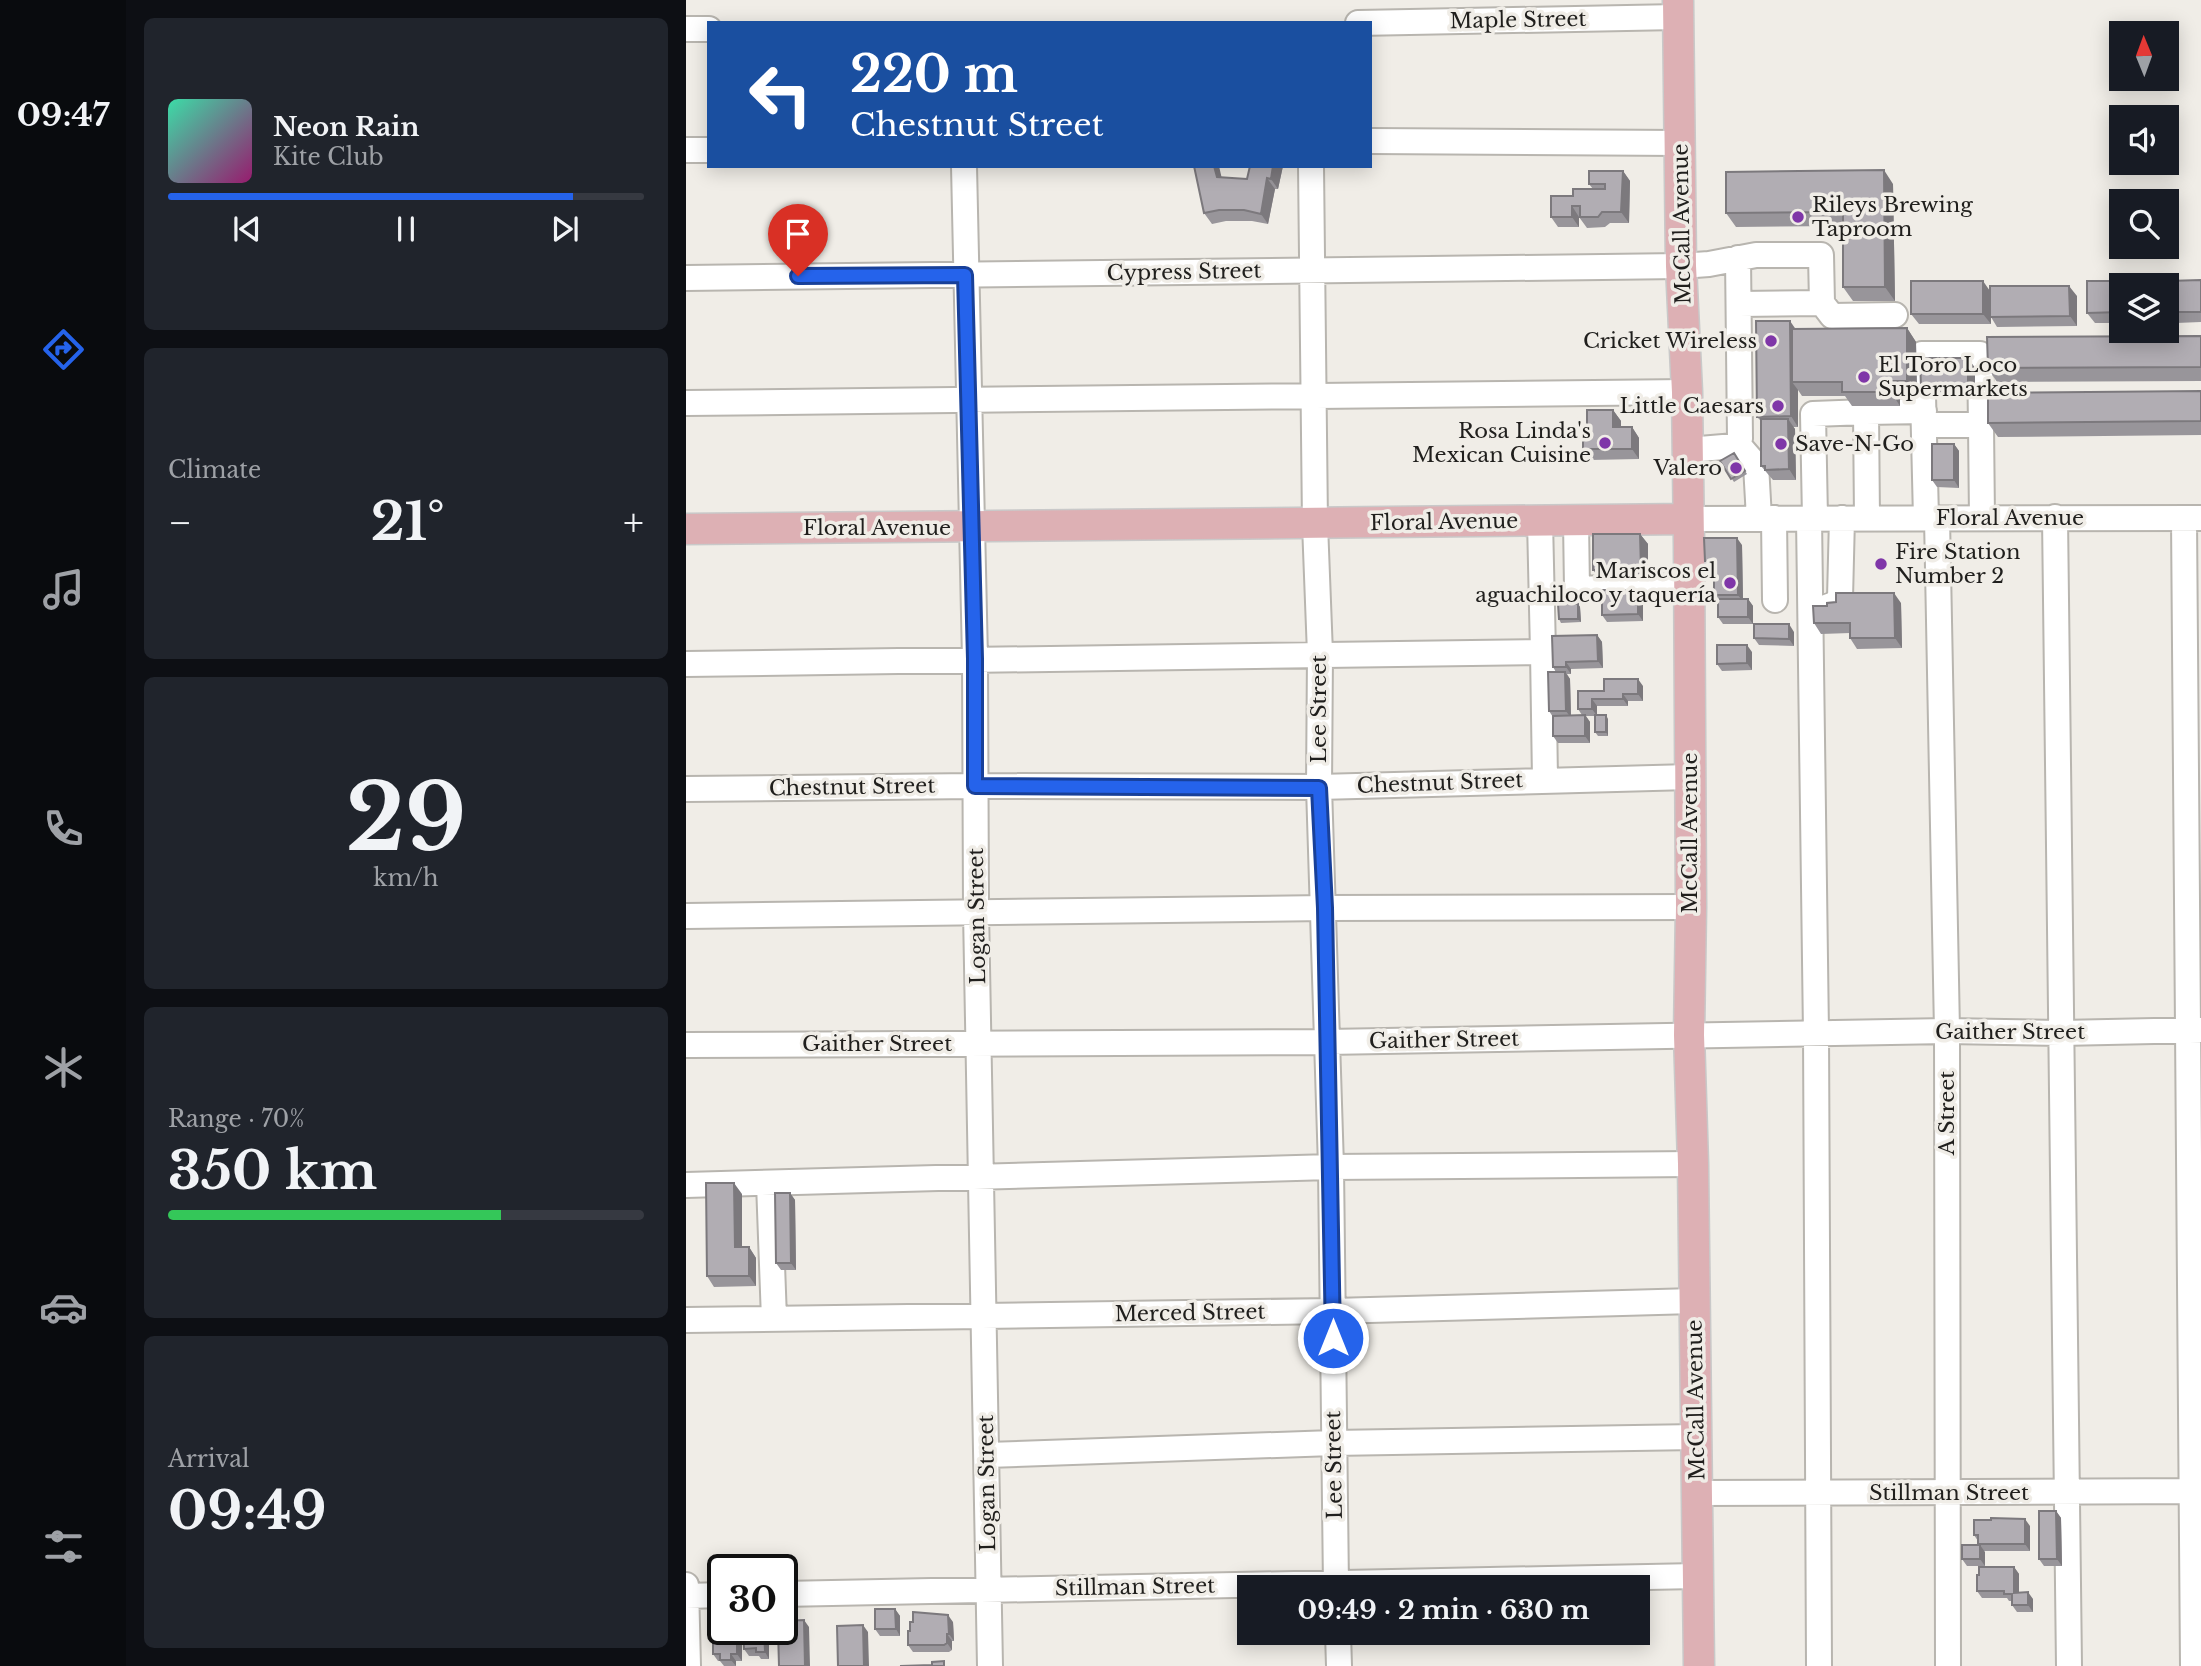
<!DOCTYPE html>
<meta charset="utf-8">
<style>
body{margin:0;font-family:"Libre Baskerville",serif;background:#20242c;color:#f1f3f6;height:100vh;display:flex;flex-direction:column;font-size:26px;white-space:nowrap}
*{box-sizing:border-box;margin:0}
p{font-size:23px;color:#9ea1a6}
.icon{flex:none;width:38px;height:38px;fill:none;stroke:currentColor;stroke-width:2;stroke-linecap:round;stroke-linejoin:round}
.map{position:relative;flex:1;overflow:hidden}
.panel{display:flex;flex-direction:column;gap:18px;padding:18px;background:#0d0f14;width:560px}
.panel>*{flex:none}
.banner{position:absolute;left:21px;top:21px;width:665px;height:147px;border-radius:0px;box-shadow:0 4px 18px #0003;background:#1a4fa0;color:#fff;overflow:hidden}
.needle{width:46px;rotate:359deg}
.buttons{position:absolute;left:1423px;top:21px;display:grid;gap:14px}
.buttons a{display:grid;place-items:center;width:70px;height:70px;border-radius:0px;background:#171b24;box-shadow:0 4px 18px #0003;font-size:35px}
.speed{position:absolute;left:21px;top:1554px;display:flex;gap:14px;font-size:35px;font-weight:700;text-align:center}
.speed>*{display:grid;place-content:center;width:91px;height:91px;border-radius:50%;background:#171b24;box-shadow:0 4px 18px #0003;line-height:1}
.speed .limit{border:4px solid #111;border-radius:10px;background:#fff;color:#111}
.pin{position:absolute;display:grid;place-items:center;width:60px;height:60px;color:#fff;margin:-72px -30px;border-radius:50% 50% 50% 0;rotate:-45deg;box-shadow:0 0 7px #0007}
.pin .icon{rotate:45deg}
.me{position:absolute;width:77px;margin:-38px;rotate:0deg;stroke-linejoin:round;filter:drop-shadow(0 0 5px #0008)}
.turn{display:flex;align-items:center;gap:24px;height:147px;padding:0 28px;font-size:32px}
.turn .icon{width:91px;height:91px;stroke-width:2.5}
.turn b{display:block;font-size:49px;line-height:60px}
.big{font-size:52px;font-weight:700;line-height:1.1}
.panel .widget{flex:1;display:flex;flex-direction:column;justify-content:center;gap:10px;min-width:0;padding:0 24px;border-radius:10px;background:#20242c}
.panel .dial{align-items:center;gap:0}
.dial b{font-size:91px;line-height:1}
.song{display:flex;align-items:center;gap:21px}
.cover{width:84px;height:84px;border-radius:10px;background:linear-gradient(135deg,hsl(160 70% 55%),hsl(320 70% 35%))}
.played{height:7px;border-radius:4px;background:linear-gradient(90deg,#2563eb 85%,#363941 85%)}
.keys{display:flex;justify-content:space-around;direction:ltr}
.heat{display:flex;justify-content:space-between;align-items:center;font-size:38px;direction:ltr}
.charge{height:10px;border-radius:5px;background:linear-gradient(90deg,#34c759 70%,#363941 0)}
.trip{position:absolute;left:551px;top:1575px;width:413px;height:70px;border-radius:0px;background:#171b24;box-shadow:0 4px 18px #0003;font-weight:700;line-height:70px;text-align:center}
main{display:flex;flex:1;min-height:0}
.tab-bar{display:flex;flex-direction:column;width:126px;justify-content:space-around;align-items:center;background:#090b0e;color:#9ea1a6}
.tab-bar .icon{width:49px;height:49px}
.tab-bar .selected{color:#2563eb}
.tab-bar b{font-size:32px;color:#f1f3f6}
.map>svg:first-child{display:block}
</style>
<main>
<nav class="tab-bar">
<b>09:47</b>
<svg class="icon selected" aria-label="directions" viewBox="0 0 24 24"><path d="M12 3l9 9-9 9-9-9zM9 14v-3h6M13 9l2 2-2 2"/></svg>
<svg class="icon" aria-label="music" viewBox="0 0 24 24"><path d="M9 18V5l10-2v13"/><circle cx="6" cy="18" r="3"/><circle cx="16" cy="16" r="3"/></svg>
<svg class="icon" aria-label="phone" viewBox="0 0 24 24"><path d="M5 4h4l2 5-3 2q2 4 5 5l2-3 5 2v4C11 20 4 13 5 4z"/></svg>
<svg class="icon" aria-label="climate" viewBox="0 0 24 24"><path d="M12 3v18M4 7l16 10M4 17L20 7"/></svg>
<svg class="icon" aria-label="car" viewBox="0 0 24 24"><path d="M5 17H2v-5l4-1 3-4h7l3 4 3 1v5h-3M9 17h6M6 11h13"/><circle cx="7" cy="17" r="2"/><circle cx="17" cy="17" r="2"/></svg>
<svg class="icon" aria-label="filters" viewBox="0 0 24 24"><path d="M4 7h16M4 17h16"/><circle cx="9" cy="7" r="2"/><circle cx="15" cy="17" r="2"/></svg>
</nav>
<section class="panel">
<div class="widget">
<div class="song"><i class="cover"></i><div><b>Neon Rain</b><p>Kite Club</p></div></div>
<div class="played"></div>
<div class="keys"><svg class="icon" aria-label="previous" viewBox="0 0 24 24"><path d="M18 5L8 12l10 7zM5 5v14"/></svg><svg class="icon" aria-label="pause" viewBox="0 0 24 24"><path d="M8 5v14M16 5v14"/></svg><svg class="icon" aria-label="next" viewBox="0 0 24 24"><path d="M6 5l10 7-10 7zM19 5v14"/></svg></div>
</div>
<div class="widget"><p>Climate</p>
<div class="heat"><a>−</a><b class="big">21°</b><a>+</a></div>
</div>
<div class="widget dial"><b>29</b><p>km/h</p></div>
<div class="widget"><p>Range · 70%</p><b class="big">350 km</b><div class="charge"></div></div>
<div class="widget"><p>Arrival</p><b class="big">09:49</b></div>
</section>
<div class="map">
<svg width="1515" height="1666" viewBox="0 0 1515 1666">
<rect width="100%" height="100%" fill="#f0ede7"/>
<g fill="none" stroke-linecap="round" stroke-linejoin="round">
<defs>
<path id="minor" d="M672,23l320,-6
M0,29h23
M684,141l310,2
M0,150h23
M278,166l11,493 1,253 14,754
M625,166l4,358 5,130 -1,133 12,380 5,420
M0,278l995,-12 28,-2 47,-9h65l1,48 -83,1
M1136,303l10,13 63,-1
M0,403l1001,-11
M1238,425h57l1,93
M1051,443l19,22 3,53
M1002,450l47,-4 5,-7 -2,-181
M1369,517l14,1149
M1088,518l1,82
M1123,518l7,515 3,633
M1129,518l-2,-104 53,-2
M1181,518l-1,-106 58,-1
M1240,518l-4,-164h58l1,71
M1251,518l10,513 1,635
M1498,518l9,1148
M1002,519l513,-1
M890,521l1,68 113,-4
M1132,610l16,-6 6,-6 2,-80
M857,652l2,127
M0,664l857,-12 -3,-131
M0,789l289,-3 344,1 371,-10
M0,916l639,-8 366,-1
M0,1045l641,-3 620,-11 114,2 140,-3
M83,1183l5,136
M0,1185l645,-18 362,-3
M0,1320l647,-9 361,-10
M301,1455l346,-12 364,-6
M1011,1493l504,-2
M0,1585l2,81
M96,1594l915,-18
M0,1596l37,-1
M652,1633l1,33"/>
<path id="major" d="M992,0l3,266 6,126 2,152 2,363 -2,128 4,129 6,502
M0,529l1002,-10"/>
</defs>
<!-- minor casing -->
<use href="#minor" stroke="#b8b5af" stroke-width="28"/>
<!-- major casing -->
<use href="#major" stroke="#c9c9c9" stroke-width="33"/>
<!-- minor -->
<use href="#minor" stroke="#fff" stroke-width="24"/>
<!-- major -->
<use href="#major" stroke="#ddb0b4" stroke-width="30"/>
</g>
<!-- wall -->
<path fill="#98959a" d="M564,166h33l-5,23h-3l-7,35 -16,-3h-26l-14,3 -8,-11 18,-35 25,1z
M937,171l7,10 -1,42h-19l-5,4 -18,1 -8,-11v10h-21l-7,-10 22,-21 20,-7 -4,-5z
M1207,184l2,117h-42l-10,-14v-61l-107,1 -10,-14z
M1515,280v42l-25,1 -8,-11z
M1401,281h50l3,4h-19v38h-26l-8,-10z
M1304,290l87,6v30l-80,1 -6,-10v7h-72l-8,-10z
M1221,328l9,14 1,53h-17v11h-48l-7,-10h-43l-4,-6v37h-5l2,2 1,51h-23l-12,-14v-45l-4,-4 38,-88z
M1515,336v45l-204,1 -9,-14z
M1282,358l7,10v30h-47l-7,-10z
M1515,391v44l-203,2 -10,-14z
M927,410l8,11v6h11l7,11v21l-49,1 -7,-11 4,-17z
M1268,444l5,7v37l-22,-1 -5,-7z
M1048,453l13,21 -13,8 -14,-21z
M954,534l8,10v36h-47l-8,-10z
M1056,545l1,54h5l5,7v18h-30l-5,-7v-17l-4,-5v-27h-4l-5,-7z
M957,597v24l-36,1 -5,-7z
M1215,603l1,45 -45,1 -7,-11v-5l-29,1 -7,-11 13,-17z
M892,604l2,3 1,15 -20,1 -2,-4z
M1108,632v14l-35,-1 -5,-7z
M911,635l5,7 1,26 -32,1v5h-4l3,5 1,36h11l-4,-6 26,-18 39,-5v15h-15v5h-31v9l11,4v17h-10l-3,-4v-16h-9l4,6v21h-32l-5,-7v-19l-4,-6 7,-39 -3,-5z
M1066,652v18l-30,1 -5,-7z
M104,1193l5,7 1,70h-15l-5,-7z
M56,1194v53h7l7,11v28l-42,1 -7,-11z
M1370,1511l5,7 1,48h-18l-5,-7z
M1344,1526v25h-46l1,15h-18l-5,-7 16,-14v-4l-4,-6z
M1328,1567l5,7v19l14,6v13h-16l-5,-7v-4h-3l-2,-3h-25l-5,-7z
M209,1609l5,7v20h-20l-5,-7z
M267,1622l1,19h-2v9l-3,2h-36l-5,-7z
M37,1629h15l4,6v26h-6v5h-12l-4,-5h-2l-5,-7z
M57,1629h22l4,6v24h-8l-2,-3h-10l-5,-7z"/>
<!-- shaded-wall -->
<path fill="#7c797d" d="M528,166h5l5,22 -7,-11z
M587,166h10l-5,23 -7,-10z
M1198,170l9,14 2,117 -10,-14z
M937,171l7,10 -1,42 -8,-11z
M581,178l8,11 -7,35 -7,-10z
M886,206l7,11v10l-7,-10z
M1297,281l7,10 1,33 -8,-10z
M1383,286l8,10v30l-7,-10z
M1104,321l7,10 -5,51 6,8v37l-7,-11z
M1221,328l9,14 1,53 -10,-14z
M1282,358l7,10v30l-7,-10z
M1205,381l9,14v11l-9,-14z
M927,410l8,11v17l-8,-11z
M1102,419l7,10 1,51 -7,-11z
M946,427l7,11v21l-7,-10z
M1268,444l5,7v37l-5,-8z
M954,534l8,10v36l-7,-11z
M1051,538l5,7 1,57 -5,-7z
M952,590l5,7v24l-5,-7z
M1208,593l7,10 1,45 -7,-10z
M1062,599l5,7v18l-5,-7z
M892,604l2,3 1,15 -3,-3z
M1103,624l5,8v14l-5,-7z
M911,635l5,7 1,26 -5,-7z
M1061,645l5,7v18l-5,-7z
M880,662l5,7v5l-5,-7z
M879,672l5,7 1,39 -5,-7z
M952,679l5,7v15l-5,-7z
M937,694l5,7v5l-5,-7z
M906,699l5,7v10l-5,-7z
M899,715l5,7v21l-5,-7z
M920,715l2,4v17l-2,-4z
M48,1183l8,11v64l-7,-11z
M104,1193l5,7 1,70 -5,-7z
M63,1247l7,11v28l-7,-10z
M1370,1511l5,7 1,48 -5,-7z
M1339,1519l5,7v25l-5,-7z
M1294,1545l5,7v14l-5,-7z
M1328,1567l5,7v26l-5,-7z
M1342,1592l5,7v13l-5,-7z
M209,1609l5,7v20l-4,-7z
M262,1615l5,7 1,19 -5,-7z
M118,1620l5,7 1,39h-5z
M177,1625l5,7 1,34h-5z
M51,1629l5,6v26l-5,-7z
M78,1629l5,6v24l-4,-7z
M261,1634l5,7v9l-5,-7z
M45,1654l5,7v5l-5,-6z"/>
<!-- building -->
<path fill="#b1adb3" stroke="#7c797d" stroke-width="2" d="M508,166h20l3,11 30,2 3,-13h23l-2,13 -4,-1 -6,36 -17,-4h-25l-15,3z
M1198,170l1,117h-42v-75l-117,1v-41z
M903,171h34l-2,41h-19l-4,5h-18v-11h-8v11h-21v-21h22v-7h32v-5h-16z
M1515,280v32h-33v-31z
M1225,281h72v33h-72z
M1401,281h50v4h-16v27l-34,1z
M1304,286h79l1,30 -80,1z
M1070,321h34l1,95 -34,1z
M1221,328v53h-16v11h-49v-10h-50v-53z
M1515,336v31l-213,1 -1,-31z
M1234,358h48v30h-47z
M1515,391v30l-213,2v-30z
M901,410h26v17h19v22h-49v-18l4,1z
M1075,419h27l1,50 -24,1v-4h-4z
M1246,444h22v36h-22z
M1048,453l11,18 -14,8 -11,-18z
M907,534h47l1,35 -48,1z
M1018,538h33l1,57h-24v-34h-9z
M916,590h36v24l-36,1z
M1150,593h58l1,45h-45v-15h-36l-1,-17h14v-3l9,-1z
M1032,599h30v18h-30z
M872,604h20v15h-19z
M1068,624h35v15l-35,-1z
M911,635l1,26 -32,1v5h-13l-1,-31z
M1031,645h30v18l-30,1z
M862,672h17l1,39h-17z
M918,679h34v15h-15v5h-31v10h-14v-18h26z
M899,715v21h-32v-20z
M909,715h11v17h-11z
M20,1183h28l1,64h14v29h-42z
M89,1193h15l1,70h-15z
M1353,1511h17l1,48h-18z
M1305,1518l34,1v25h-47v-9h-4v-15h17z
M1276,1545h18v14h-18z
M1293,1567h35v26l14,-1v13h-16v-11h-8v-3h-27v-16h2z
M189,1609h20l1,20h-21z
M227,1612l35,3 1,19h-2v9l-3,2h-36v-14h2v-9h3z
M118,1620l1,46h-26l-1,-37h4v-8z
M36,1625h1v4h14v25h-6v6h-11v-6h-7v-26h9z
M177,1625l1,41h-26l-1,-40z
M57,1629h21l1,23h-9v-4l-12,1z
M258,1661v5h-44l32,-1v-3z"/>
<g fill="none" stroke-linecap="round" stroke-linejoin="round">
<defs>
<path id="route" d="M112,276l167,-1 10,384v127l344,2 6,120 8,430"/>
</defs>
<!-- route casing -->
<use href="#route" stroke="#184099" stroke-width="18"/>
<!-- route -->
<use href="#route" stroke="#2563eb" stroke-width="12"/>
</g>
<!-- markers -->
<g fill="#7f36a8" stroke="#f0ede7" stroke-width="2.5">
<circle cx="1112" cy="217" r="7"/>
<circle cx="1085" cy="341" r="7"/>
<circle cx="1178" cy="377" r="7"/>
<circle cx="1092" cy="406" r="7"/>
<circle cx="919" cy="443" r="7"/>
<circle cx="1095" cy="444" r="7"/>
<circle cx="1050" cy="468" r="7"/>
<circle cx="1195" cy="564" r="7"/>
<circle cx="1044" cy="583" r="7"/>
</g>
<g text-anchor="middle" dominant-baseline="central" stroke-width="7" stroke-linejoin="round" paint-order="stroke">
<!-- street labels -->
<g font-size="21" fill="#201f1d" stroke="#f0ede7">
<text transform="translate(832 20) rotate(-1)">Maple Street</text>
<text transform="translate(996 224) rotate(-91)">McCall Avenue</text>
<text transform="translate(498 272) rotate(-1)">Cypress Street</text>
<text x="1324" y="518">Floral Avenue</text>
<text transform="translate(758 522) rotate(-1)">Floral Avenue</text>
<text x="191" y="528">Floral Avenue</text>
<text transform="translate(633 709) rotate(-90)">Lee Street</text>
<text transform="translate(754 783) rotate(-2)">Chestnut Street</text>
<text transform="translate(166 787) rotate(-1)">Chestnut Street</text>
<text transform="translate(1004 833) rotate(-90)">McCall Avenue</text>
<text transform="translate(291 916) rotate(-91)">Logan Street</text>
<text x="1324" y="1032">Gaither Street</text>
<text transform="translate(758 1040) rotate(-1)">Gaither Street</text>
<text x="191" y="1044">Gaither Street</text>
<text transform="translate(1261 1113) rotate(-90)">A Street</text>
<text transform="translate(504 1313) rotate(-1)">Merced Street</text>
<text transform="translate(1010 1400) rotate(-91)">McCall Avenue</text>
<text transform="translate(648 1465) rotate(-91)">Lee Street</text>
<text transform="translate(301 1483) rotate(-91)">Logan Street</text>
<text x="1263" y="1493">Stillman Street</text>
<text transform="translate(449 1587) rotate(-1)">Stillman Street</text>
</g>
<!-- poi labels -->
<g font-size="21" fill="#201f1d" stroke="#f0ede7" text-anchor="end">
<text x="1126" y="205" text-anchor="start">Rileys Brewing<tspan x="1126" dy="24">Taproom</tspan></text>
<text x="1071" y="341">Cricket Wireless</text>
<text x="1192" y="365" text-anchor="start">El Toro Loco<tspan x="1192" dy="24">Supermarkets</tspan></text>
<text x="1078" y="406">Little Caesars</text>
<text x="905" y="431">Rosa Linda's<tspan x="905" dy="24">Mexican Cuisine</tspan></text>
<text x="1109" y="444" text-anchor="start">Save-N-Go</text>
<text x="1036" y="468">Valero</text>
<text x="1209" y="552" text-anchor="start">Fire Station<tspan x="1209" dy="24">Number 2</tspan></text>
<text x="1030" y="571">Mariscos el<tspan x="1030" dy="24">aguachiloco y taquería</tspan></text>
</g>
</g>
</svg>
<div class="buttons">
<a><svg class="needle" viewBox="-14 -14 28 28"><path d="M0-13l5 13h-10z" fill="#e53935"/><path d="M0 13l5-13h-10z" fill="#9ea1a6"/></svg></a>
<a><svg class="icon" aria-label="sound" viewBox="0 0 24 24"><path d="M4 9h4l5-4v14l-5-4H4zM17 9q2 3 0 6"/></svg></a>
<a><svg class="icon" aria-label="search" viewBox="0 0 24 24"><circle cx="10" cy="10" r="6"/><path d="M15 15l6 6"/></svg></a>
<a><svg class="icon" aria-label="layers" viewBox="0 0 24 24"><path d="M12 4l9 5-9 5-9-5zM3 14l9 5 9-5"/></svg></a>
</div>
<div class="speed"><div class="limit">30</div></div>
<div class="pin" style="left:112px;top:276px;background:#d93025"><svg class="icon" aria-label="arrive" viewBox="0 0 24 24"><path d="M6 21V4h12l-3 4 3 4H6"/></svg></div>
<svg class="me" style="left:647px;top:1338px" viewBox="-20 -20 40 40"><circle r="17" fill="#2563eb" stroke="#fff" stroke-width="3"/><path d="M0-11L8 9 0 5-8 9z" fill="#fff"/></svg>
<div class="trip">09:49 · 2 min · 630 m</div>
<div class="banner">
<div class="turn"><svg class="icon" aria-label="left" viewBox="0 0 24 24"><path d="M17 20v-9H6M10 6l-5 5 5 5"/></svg><div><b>220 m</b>Chestnut Street</div></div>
</div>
</div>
</main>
